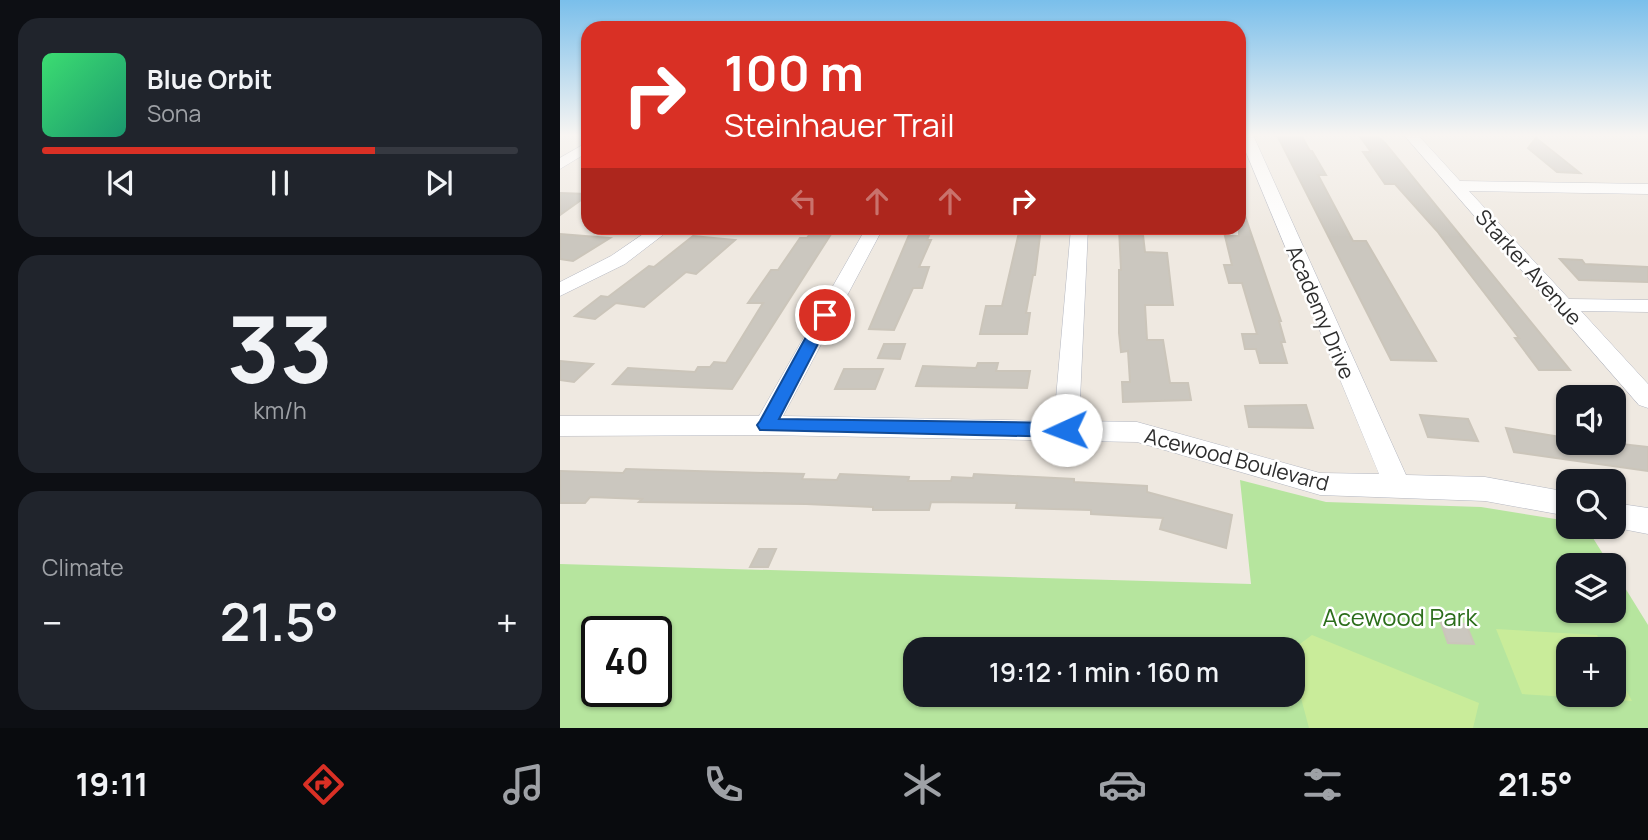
<!DOCTYPE html>
<meta charset="utf-8">
<style>
body{margin:0;font-family:Manrope,sans-serif;background:#20242c;color:#f1f3f6;height:100vh;display:flex;flex-direction:column;font-size:26px;white-space:nowrap}
*{box-sizing:border-box;margin:0}
p{font-size:23px;color:#9ea1a6}
.icon{flex:none;width:38px;height:38px;fill:none;stroke:currentColor;stroke-width:2;stroke-linecap:round;stroke-linejoin:round}
.map{position:relative;flex:1;overflow:hidden}
.sheet{display:flex;flex-direction:column;gap:18px;padding:18px;background:#0d0f14;width:560px}
.sheet>*{flex:none}
.banner{position:absolute;left:21px;top:21px;width:665px;height:214px;border-radius:21px;box-shadow:0 2px 5px #0004;background:#d93025;color:#fff;overflow:hidden}
.controls{position:absolute;left:996px;top:385px;display:grid;gap:14px}
.controls a{display:grid;place-items:center;width:70px;height:70px;border-radius:14px;background:#171b24;box-shadow:0 2px 5px #0004;font-size:35px}
.speed{position:absolute;left:21px;top:616px;display:flex;gap:14px;font-size:35px;font-weight:700;text-align:center}
.speed>*{display:grid;place-content:center;width:91px;height:91px;border-radius:50%;background:#171b24;box-shadow:0 2px 5px #0004;line-height:1}
.speed .limit{border:4px solid #111;border-radius:10px;background:#fff;color:#111}
.pin{position:absolute;display:grid;place-items:center;width:60px;height:60px;color:#fff;margin:-30px;border:4px solid #fff;border-radius:50%;box-shadow:0 2px 7px #0007}
.me{position:absolute;width:77px;margin:-38px;rotate:268deg;stroke-linejoin:round;filter:drop-shadow(0 0 5px #0008)}
.turn{display:flex;align-items:center;gap:24px;height:147px;padding:0 28px;font-size:32px}
.turn .icon{width:91px;height:91px;stroke-width:2.5}
.turn b{display:block;font-size:49px;line-height:60px}
.lanes{display:flex;align-items:center;height:66px;padding:0 28px;background:#0003;justify-content:center;gap:35px;direction:ltr}
.lanes .off{opacity:.35}
.big{font-size:52px;font-weight:600;line-height:1.1}
.sheet .widget{flex:1;display:flex;flex-direction:column;justify-content:center;gap:10px;min-width:0;padding:0 24px;border-radius:21px;background:#20242c}
.sheet .dial{align-items:center;gap:0}
.dial b{font-size:91px;line-height:1}
.song{display:flex;align-items:center;gap:21px}
.cover{width:84px;height:84px;border-radius:10px;background:linear-gradient(135deg,hsl(140 70% 55%),hsl(160 70% 35%))}
.played{height:7px;border-radius:4px;background:linear-gradient(90deg,#d93025 70%,#363941 70%)}
.keys{display:flex;justify-content:space-around;direction:ltr}
.heat{display:flex;justify-content:space-between;align-items:center;font-size:38px;direction:ltr}
.trip{position:absolute;left:343px;top:637px;width:402px;height:70px;border-radius:21px;background:#171b24;box-shadow:0 2px 5px #0004;font-weight:600;line-height:70px;text-align:center}
.dock{display:flex;height:112px;justify-content:space-around;align-items:center;background:#090b0e;color:#9ea1a6}
.dock .icon{width:49px;height:49px}
.dock .selected{color:#d93025}
.dock b{font-size:32px;color:#f1f3f6}
main{display:flex;flex:1;min-height:0}
.map>svg:first-child{display:block}
</style>
<main>
<section class="sheet">
<div class="widget">
<div class="song"><i class="cover"></i><div><b>Blue Orbit</b><p>Sona</p></div></div>
<div class="played"></div>
<div class="keys"><svg class="icon" aria-label="previous" viewBox="0 0 24 24"><path d="M18 5L8 12l10 7zM5 5v14"/></svg><svg class="icon" aria-label="pause" viewBox="0 0 24 24"><path d="M8 5v14M16 5v14"/></svg><svg class="icon" aria-label="next" viewBox="0 0 24 24"><path d="M6 5l10 7-10 7zM19 5v14"/></svg></div>
</div>
<div class="widget dial"><b>33</b><p>km/h</p></div>
<div class="widget"><p>Climate</p>
<div class="heat"><a>−</a><b class="big">21.5°</b><a>+</a></div>
</div>
</section>
<div class="map">
<svg width="1088" height="728" viewBox="0 0 1088 728">
<rect width="100%" height="100%" fill="#efe9e1"/>
<!-- green -->
<path fill="#b6e59e" fill-rule="evenodd" d="M680,480l86,22 155,5 87,14v6h18l24,38h-42v46h46v-41l34,55v103h-1088v-164l691,20zM37,632h59v59h-59zM355,649h378v46h-378zM1008,649h46v46h-46z"/>
<!-- pitch -->
<path fill="#c9ec9a" d="M936,629l101,6 7,14h-36v46h46v-28l18,34 -110,-7z
M752,635l167,68 -6,25h-164l-16,-60v-19z"/>
<!-- building -->
<path fill="#cbc7bf" stroke="#cbc5ba" stroke-width="2" d="M717,135h24l9,16h2l14,24h-8l35,66h13l70,120 -45,-1z
M799,135h17l9,8 185,227h-31l-24,-32h4l-82,-107 -42,-47h-10l-22,-32h8z
M976,138l44,35 -23,-1 -29,-24z
M0,193l28,1v1l-28,20z
M682,207l39,114h-2l6,21h-4l6,21h-27l-4,-14h-11l-3,-15h15l-15,-51h-13l-5,-18h8l-7,-29h14v-28z
M352,228h20l-5,12h4l-12,27h10l-7,21h-9l-19,42 -25,-1z
M460,228h21l-6,47h-2l-7,38h4l-3,21h-47l6,-28h16z
M559,228h20v7h4l2,17 22,1 6,52h-28l2,35h16l7,43h18l3,17 -68,2 -1,-20h8l-2,-31 -7,1 -2,-19v-63h2z
M252,231h21l-101,158 -119,-5 15,-16 67,4 3,-5h12l4,-5 12,1 37,-60h-15l23,-33h7l22,-32h7z
M0,234l50,4 -37,23 -13,-2z
M133,236l42,4 -39,34 -10,-2 -42,35 -28,-4 -21,16 -20,-3 26,-20 7,1 41,-31 5,1z
M1000,259l22,1 3,4 63,3v15l-69,-2z
M324,344h21l-5,15 -22,-1z
M0,361l33,3 -19,18 -14,-2z
M418,363h20l-2,8h34l-3,17 -111,-2 7,-20 53,2z
M284,369h39l-8,20h-40z
M746,405l7,23 -64,-1 -4,-21z
M860,415l48,4 10,22 -50,-4z
M946,428l60,10 2,5h44l36,4v24l-134,-19z
M66,469l178,5 -2,5 35,1 3,-6 69,3 -1,4h43l1,-4 21,1 1,-4 100,5v3l73,4v6l85,23 -6,33 -66,-19 3,-11 -72,-4v-4l-75,-2 1,-5 -86,-1 -2,8h-56v-3l-67,-3 -167,-2 3,-3 -52,-2 -5,6h-25v-32l63,2z
M199,549h17l-8,18h-18z
M881,623l25,1 8,20 -26,-1z"/>
<g fill="none" stroke-linecap="round" stroke-linejoin="round">
<defs>
<path id="minor" d="M679,135h14l153,340 79,2 83,15v24l-83,-15 -165,-6 -183,-53 -371,-7 -206,1v-20h199l107,-188h17l-100,188 271,5 17,-193h17l-9,193 58,1 183,51 59,1z
M844,135h14l42,46 188,3v10l-179,-3 100,108 79,1v12l-67,-1 67,73v24l-9,-3z
M28,142v10l-28,17v-11z
M92,228h20l-47,36 -65,32v-14l51,-26z
M1054,503l34,5v26l-36,-7z"/>
</defs>
<!-- minor casing -->
<use href="#minor" stroke="#b4b7c1" stroke-width="1"/>
<!-- minor -->
<use href="#minor" fill="#fff" fill-rule="evenodd"/>
</g>
<!-- sky -->
<linearGradient id="sky" x2="0" y2="1"><stop stop-color="#7abfeb"/><stop offset="0.57" stop-color="#f8f5f2"/><stop offset="1" stop-color="#f8f5f2" stop-opacity="0"/></linearGradient>
<rect width="1088" height="237" fill="url(#sky)"/>
<!-- route -->
<path fill="#1a73e8" stroke="#114b97" stroke-width="2" d="M265,311l8,4 -54,104 287,4 7,2 2,5 -2,5 -7,2 -306,-7 -3,-5 3,-4 58,-106z"/>
<g text-anchor="middle" dominant-baseline="central" stroke-width="5" stroke-linejoin="round" paint-order="stroke">
<!-- street labels -->
<g font-size="21" fill="#2e2e2e" stroke="#fff">
<text transform="translate(969 267) rotate(48)">Starker Avenue</text>
<text transform="translate(761 312) rotate(67)">Academy Drive</text>
<text transform="translate(677 459) rotate(15)">Acewood Boulevard</text>
</g>
<!-- near-park labels -->
<g font-size="24" fill="#2c6e1b" stroke="#fff">
<text x="840" y="616">Acewood Park</text>
</g>
</g>
</svg>
<div class="controls">
<a><svg class="icon" aria-label="sound" viewBox="0 0 24 24"><path d="M4 9h4l5-4v14l-5-4H4zM17 9q2 3 0 6"/></svg></a>
<a><svg class="icon" aria-label="search" viewBox="0 0 24 24"><circle cx="10" cy="10" r="6"/><path d="M15 15l6 6"/></svg></a>
<a><svg class="icon" aria-label="layers" viewBox="0 0 24 24"><path d="M12 4l9 5-9 5-9-5zM3 14l9 5 9-5"/></svg></a>
<a>+</a>
</div>
<div class="speed"><div class="limit">40</div></div>
<div class="pin" style="left:265px;top:315px;background:#d93025"><svg class="icon" aria-label="arrive" viewBox="0 0 24 24"><path d="M6 21V4h12l-3 4 3 4H6"/></svg></div>
<svg class="me" style="left:506px;top:430px" viewBox="-20 -20 40 40"><circle r="19" fill="#fff"/><path d="M0-13L10 11 0 6-10 11z" fill="#1a73e8"/></svg>
<div class="trip">19:12 · 1 min · 160 m</div>
<div class="banner">
<div class="turn"><svg class="icon" aria-label="right" viewBox="0 0 24 24"><path d="M7 20v-9h11M14 6l5 5-5 5"/></svg><div><b>100 m</b>Steinhauer Trail</div></div>
<div class="lanes"><svg class="icon off" aria-label="left" viewBox="0 0 24 24"><path d="M17 20v-9H6M10 6l-5 5 5 5"/></svg><svg class="icon off" aria-label="ahead" viewBox="0 0 24 24"><path d="M12 20V5M6 11l6-6 6 6"/></svg><svg class="icon off" aria-label="ahead" viewBox="0 0 24 24"><path d="M12 20V5M6 11l6-6 6 6"/></svg><svg class="icon" aria-label="right" viewBox="0 0 24 24"><path d="M7 20v-9h11M14 6l5 5-5 5"/></svg></div>
</div>
</div>
</main>
<nav class="dock">
<b>19:11</b>
<svg class="icon selected" aria-label="directions" viewBox="0 0 24 24"><path d="M12 3l9 9-9 9-9-9zM9 14v-3h6M13 9l2 2-2 2"/></svg>
<svg class="icon" aria-label="music" viewBox="0 0 24 24"><path d="M9 18V5l10-2v13"/><circle cx="6" cy="18" r="3"/><circle cx="16" cy="16" r="3"/></svg>
<svg class="icon" aria-label="phone" viewBox="0 0 24 24"><path d="M5 4h4l2 5-3 2q2 4 5 5l2-3 5 2v4C11 20 4 13 5 4z"/></svg>
<svg class="icon" aria-label="climate" viewBox="0 0 24 24"><path d="M12 3v18M4 7l16 10M4 17L20 7"/></svg>
<svg class="icon" aria-label="car" viewBox="0 0 24 24"><path d="M5 17H2v-5l4-1 3-4h7l3 4 3 1v5h-3M9 17h6M6 11h13"/><circle cx="7" cy="17" r="2"/><circle cx="17" cy="17" r="2"/></svg>
<svg class="icon" aria-label="filters" viewBox="0 0 24 24"><path d="M4 7h16M4 17h16"/><circle cx="9" cy="7" r="2"/><circle cx="15" cy="17" r="2"/></svg>
<b>21.5°</b>
</nav>
